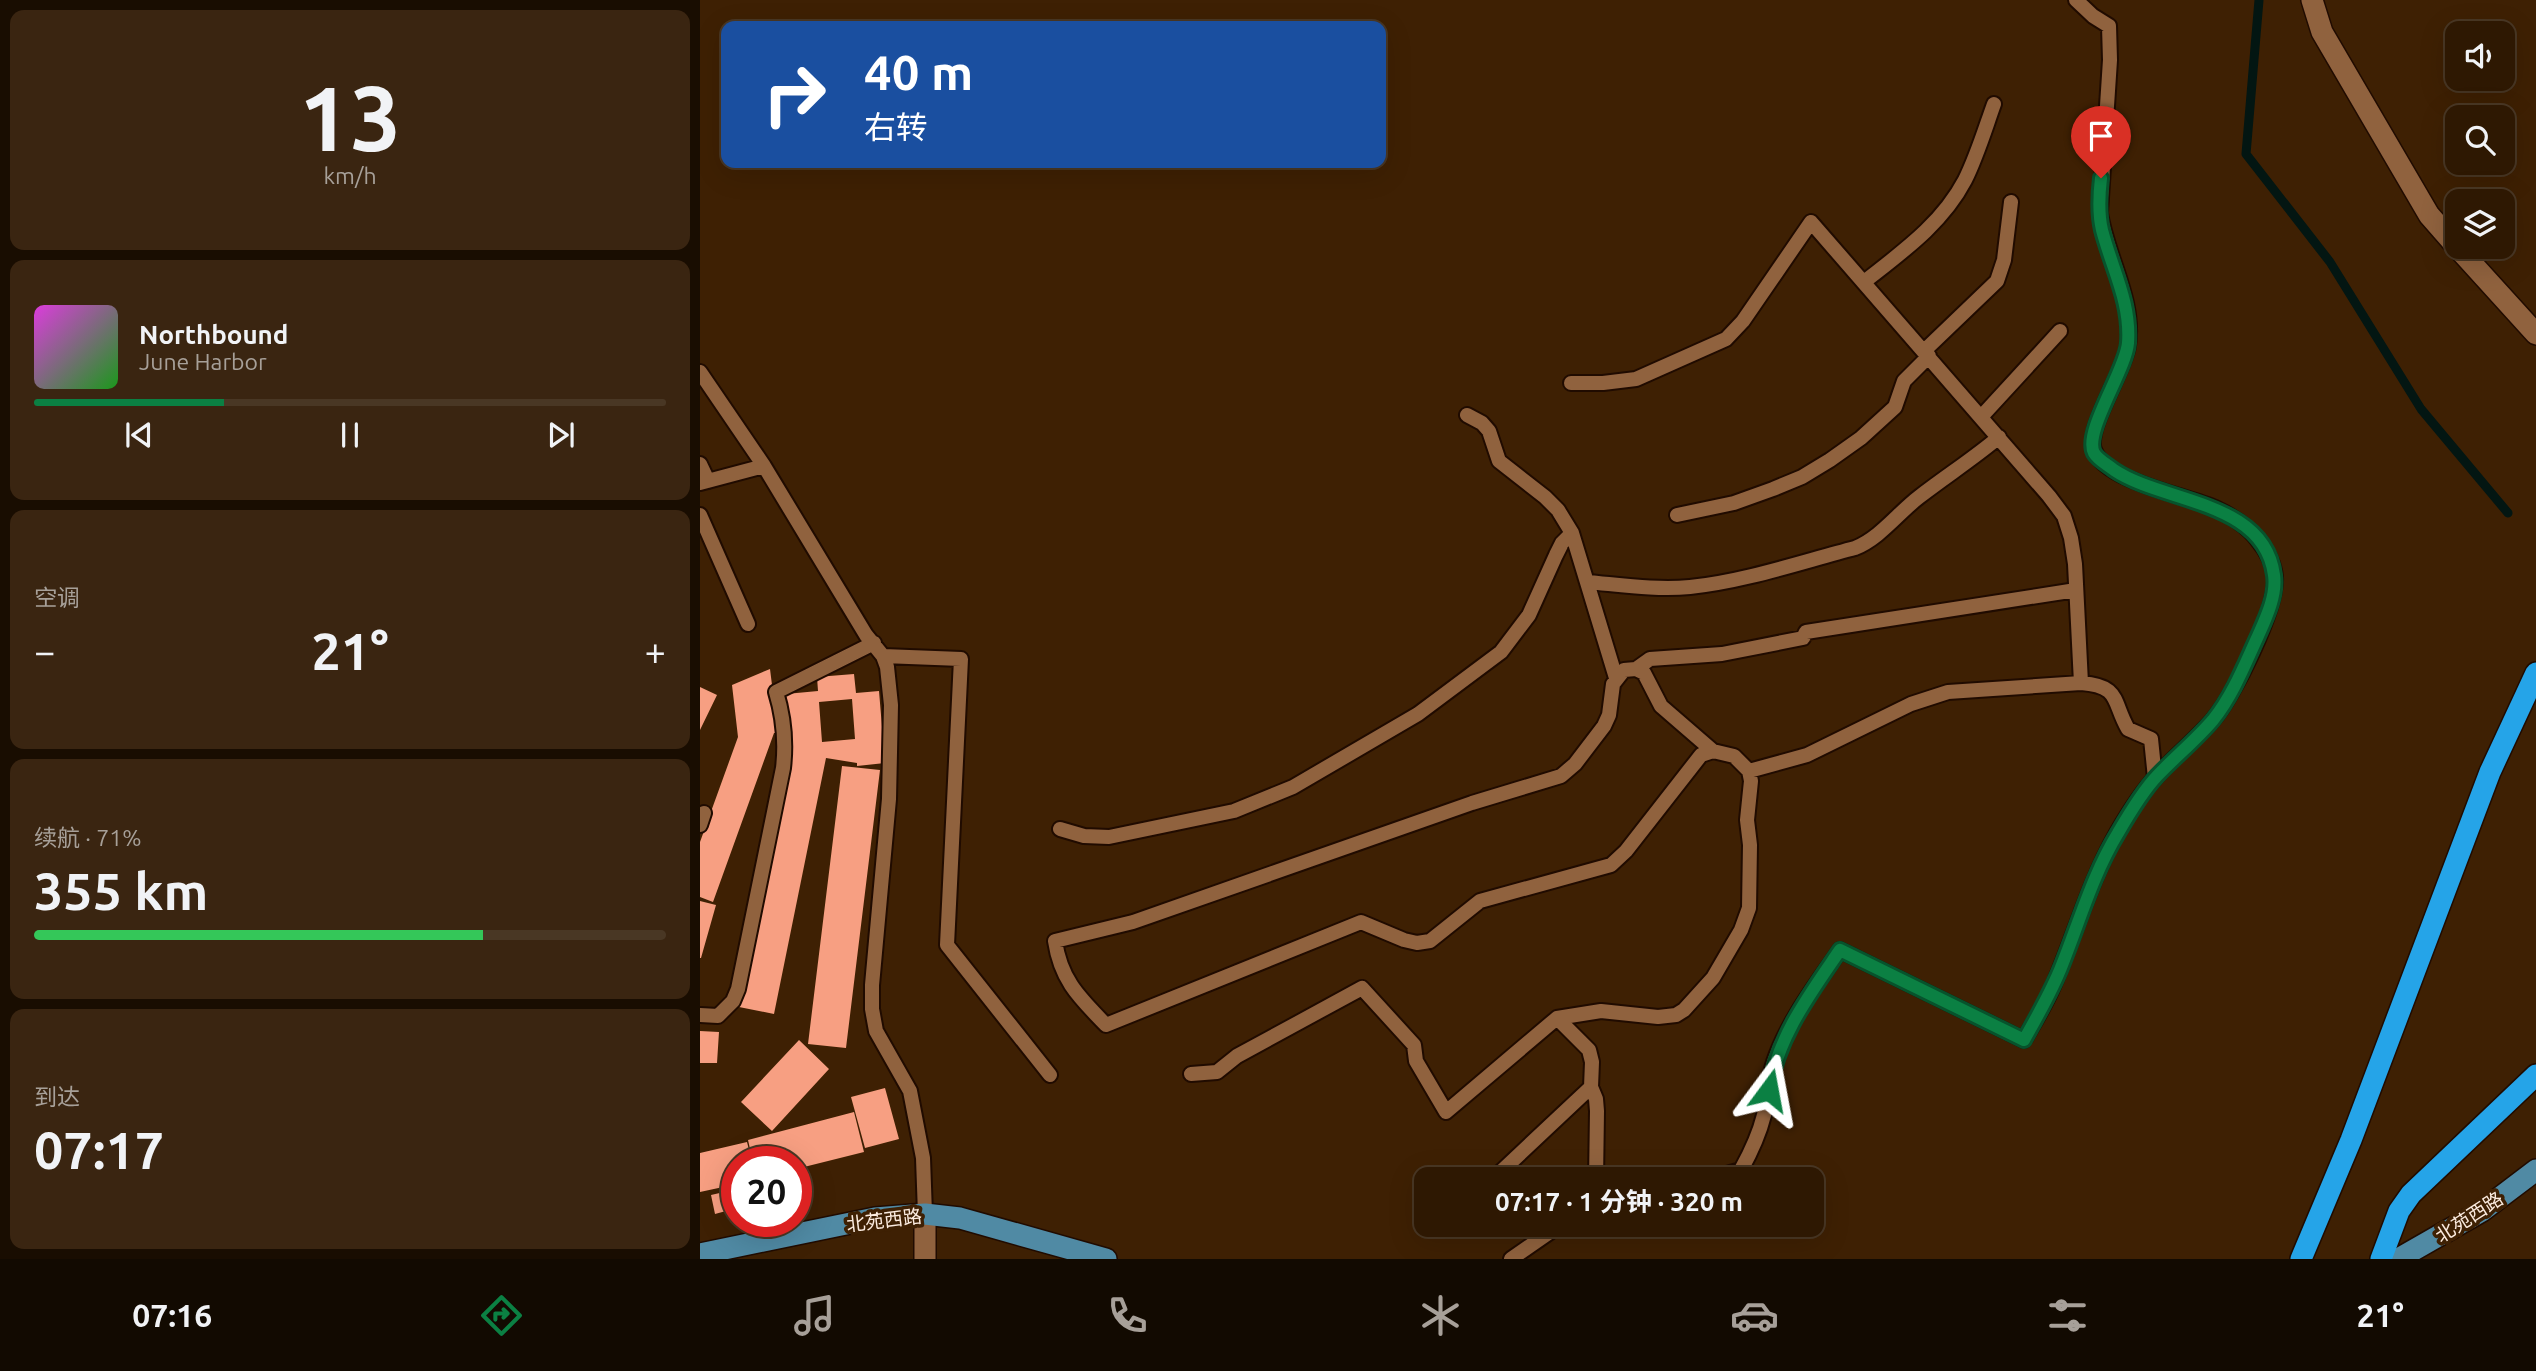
<!DOCTYPE html>
<html lang="zh">
<meta charset="utf-8">
<style>
body{margin:0;font-family:Ubuntu,"Noto Sans SC",sans-serif;background:#3a2511;color:#f1f3f6;height:100vh;display:flex;flex-direction:column;font-size:26px;white-space:nowrap}
*{box-sizing:border-box;margin:0}
p{font-size:23px;color:#a7a099}
.icon{flex:none;width:38px;height:38px;fill:none;stroke:currentColor;stroke-width:2;stroke-linecap:round;stroke-linejoin:round}
.map{position:relative;flex:1;overflow:hidden}
.panel{display:flex;flex-direction:column;gap:10px;padding:10px;background:#190d01;width:700px}
.panel>*{flex:none}
.top-card{position:absolute;left:21px;top:21px;width:665px;height:147px;border-radius:14px;box-shadow:0 7px 28px #0002,0 0 0 2px #493724;background:#1a4fa0;color:#fff;overflow:hidden}
.buttons{position:absolute;left:1745px;top:21px;display:grid;gap:14px}
.buttons a{display:grid;place-items:center;width:70px;height:70px;border-radius:14px;background:#2e1802;box-shadow:0 7px 28px #0002,0 0 0 2px #493724;font-size:35px}
.speed{position:absolute;left:21px;top:1146px;display:flex;gap:14px;font-size:35px;font-weight:700;text-align:center}
.speed>*{display:grid;place-content:center;width:91px;height:91px;border-radius:50%;background:#2e1802;box-shadow:0 7px 28px #0002,0 0 0 2px #493724;line-height:1}
.speed .limit{border:10px solid #d22;background:#fff;color:#111}
.pin{position:absolute;display:grid;place-items:center;width:60px;height:60px;color:#fff;margin:-72px -30px;border-radius:50% 50% 50% 0;rotate:-45deg;box-shadow:0 0 7px #0007}
.pin .icon{rotate:45deg}
.me{position:absolute;width:77px;margin:-38px;rotate:13deg;stroke-linejoin:round;filter:drop-shadow(0 0 5px #0008)}
.turn{display:flex;align-items:center;gap:24px;height:147px;padding:0 28px;font-size:32px}
.turn .icon{width:91px;height:91px;stroke-width:2.5}
.turn b{display:block;font-size:49px;line-height:60px}
.big{font-size:52px;font-weight:700;line-height:1.1}
.panel .widget{flex:1;display:flex;flex-direction:column;justify-content:center;gap:10px;min-width:0;padding:0 24px;border-radius:14px;background:#3a2511}
.panel .dial{align-items:center;gap:0}
.dial b{font-size:91px;line-height:1}
.song{display:flex;align-items:center;gap:21px}
.cover{width:84px;height:84px;border-radius:10px;background:linear-gradient(135deg,hsl(300 70% 55%),hsl(120 70% 35%))}
.played{height:7px;border-radius:4px;background:linear-gradient(90deg,#0b8043 30%,#493724 30%)}
.keys{display:flex;justify-content:space-around;direction:ltr}
.heat{display:flex;justify-content:space-between;align-items:center;font-size:38px;direction:ltr}
.charge{height:10px;border-radius:5px;background:linear-gradient(90deg,#34c759 71%,#493724 0)}
.trip{position:absolute;left:714px;top:1167px;width:410px;height:70px;border-radius:14px;background:#2e1802;box-shadow:0 7px 28px #0002,0 0 0 2px #493724;font-weight:700;line-height:70px;text-align:center}
.tabs{display:flex;height:112px;justify-content:space-around;align-items:center;background:#120a01;color:#a7a099}
.tabs .icon{width:49px;height:49px}
.tabs .on{color:#0b8043}
.tabs b{font-size:32px;color:#f1f3f6}
main{display:flex;flex:1;min-height:0}
.map>svg:first-child{display:block}
</style>
<main>
<section class="panel">
<div class="widget dial"><b>13</b><p>km/h</p></div>
<div class="widget">
<div class="song"><i class="cover"></i><div><b>Northbound</b><p>June Harbor</p></div></div>
<div class="played"></div>
<div class="keys"><svg class="icon" aria-label="previous" viewBox="0 0 24 24"><path d="M18 5L8 12l10 7zM5 5v14"/></svg><svg class="icon" aria-label="pause" viewBox="0 0 24 24"><path d="M8 5v14M16 5v14"/></svg><svg class="icon" aria-label="next" viewBox="0 0 24 24"><path d="M6 5l10 7-10 7zM19 5v14"/></svg></div>
</div>
<div class="widget"><p>空调</p>
<div class="heat"><a>−</a><b class="big">21°</b><a>+</a></div>
</div>
<div class="widget"><p>续航 · 71%</p><b class="big">355 km</b><div class="charge"></div></div>
<div class="widget"><p>到达</p><b class="big">07:17</b></div>
</section>
<div class="map">
<svg width="1836" height="1259" viewBox="0 0 1836 1259">
<rect width="100%" height="100%" fill="#3e2003"/>
<g fill="none" stroke-linecap="round" stroke-linejoin="round">
<!-- stream -->
<path stroke="#031612" stroke-width="9" d="M1559,0l-13,154 84,108 91,147 87,104"/>
</g>
<!-- building -->
<path fill="#f79f82" fill-rule="evenodd" d="M70,669l8,64h-4l-61,169 -13,-5v-55l38,-105 -6,-52z
M154,674l2,19 23,-2 6,72 -28,3v-3l-31,-5 -52,256 -35,-7 52,-256 -5,-57 32,-3 -1,-14zM152,699l3,40 -33,3 -3,-40z
M0,687l17,8 -17,35z
M142,766l38,4 -34,278 -38,-4z
M0,901l16,4 -15,53h-1z
M0,1031l19,1 -2,31h-17z
M99,1040l30,29 -57,62 -31,-29z
M185,1088l14,51 -34,9 -14,-51z
M154,1112l10,40 -68,17v-7h-43l-5,-22z
M47,1142l5,20h-15v22l-37,8v-39z
M37,1189v19l-22,6 -4,-19z"/>
<g fill="none" stroke-linecap="round" stroke-linejoin="round">
<defs>
<path id="lane" d="M1164,282c38,-30 78,-58 101,-102 12,-24 20,-51 29,-76
M0,372l64,94 102,169 17,21 4,11 4,38 -2,94 -17,186v24l4,22 34,60 13,67 2,56
M871,383h32l33,-4 90,-40 17,-18 68,-99 238,274 15,20 7,22 4,26 6,119
M767,415l15,8 7,8 10,30 46,36 13,13 14,23 44,145
M1281,417l79,-86
M0,464l8,17
M0,483l64,-17
M0,515l48,109
M977,515l57,-12 39,-14 29,-12 28,-17 31,-22 34,-31 9,-26 25,-25 -5,-5 73,-70 7,-21 7,-58
M887,582c35,3 69,8 103,5 56,-6 111,-25 165,-39 25,-10 43,-35 64,-51 27,-21 54,-38 80,-60
M183,656l78,3 -14,286 103,130
M936,669l14,-10 72,-5 81,-16 3,-6 270,-42
M1049,771l58,-16 104,-51 37,-12 133,-9c40,3 31,18 47,46l23,10 4,39
M0,825l4,-12
M360,829l24,7 25,1 125,-26 59,-24 125,-73 83,-62 28,-37 27,-60 6,-12 10,-10
M0,1015l18,1 15,-15 5,-12 45,-221c3,-26 1,-50 -7,-76l98,-49
M857,1018l32,32 3,12 -1,25 5,12 1,12 -1,69
M491,1074l26,-2 20,-16 125,-68 52,57 2,16 30,51 111,-94 44,-7 57,6 18,-2 8,-5 29,-32 28,-48 8,-22 1,-63 -3,-25 4,-39 -2,-10 -15,-15 -21,-5 -12,4 -75,96 -15,14 -131,36 -50,40 -13,2 -13,-3 -43,-18 -255,103c-26,-27 -45,-44 -51,-84l78,-19 339,-119 89,-27 14,-12 29,-38 5,-11 4,-31 11,-14 12,-1 8,4 17,33 52,45
M792,1180l99,-93
M1006,1180l35,-10c10,-18 18,-35 23,-55 4,-17 4,-36 10,-53 14,-41 42,-77 66,-112l184,90c10,-18 22,-36 30,-56 21,-50 36,-103 63,-151 11,-19 24,-40 39,-56 18,-20 39,-37 56,-56 22,-25 65,-112 63,-144 -1,-14 -9,-27 -18,-38 -10,-13 -27,-24 -42,-31 -29,-13 -109,-26 -121,-58 -8,-22 30,-78 34,-104 7,-47 -21,-88 -28,-133l10,-153 -1,-34 -16,-10 -17,-16
M811,1259l49,-34"/>
<path id="secondary" d="M1612,0l10,32 107,183 28,32
M1757,247l79,87
M225,1259v-45"/>
<path id="primary" d="M0,1254l175,-36 50,-4 35,4 146,41
M1698,1259l84,-48 54,-41"/>
<path id="highway" d="M1601,1259l50,-119 139,-368 46,-99
M1681,1259l18,-48 12,-17 125,-119"/>
</defs>
<!-- lane casing -->
<use href="#lane" stroke="#200b00" stroke-width="18"/>
<!-- secondary casing -->
<use href="#secondary" stroke="#200b00" stroke-width="24"/>
<!-- primary casing -->
<use href="#primary" stroke="#200b00" stroke-width="24"/>
<!-- highway casing -->
<use href="#highway" stroke="#200b00" stroke-width="24"/>
<!-- lane -->
<use href="#lane" stroke="#90623e" stroke-width="14"/>
<!-- secondary -->
<use href="#secondary" stroke="#90623e" stroke-width="21"/>
<!-- primary -->
<use href="#primary" stroke="#508aa4" stroke-width="21"/>
<!-- highway -->
<use href="#highway" stroke="#25a4e8" stroke-width="21"/>
</g>
<g fill="none" stroke-linecap="round" stroke-linejoin="round">
<defs>
<path id="route" d="M1069,1090c9,-54 41,-96 71,-140l184,90c14,-25 28,-49 38,-75 18,-45 31,-91 56,-132 11,-19 24,-41 39,-57 18,-19 39,-36 56,-56 20,-25 32,-56 45,-84 8,-18 19,-41 16,-61 -10,-75 -111,-72 -160,-105 -6,-5 -16,-10 -20,-17 -11,-21 32,-83 34,-110 3,-41 -16,-74 -26,-113 -4,-17 -3,-35 -1,-52"/>
</defs>
<!-- route casing -->
<use href="#route" stroke="#07532c" stroke-width="18"/>
<!-- route -->
<use href="#route" stroke="#0b8043" stroke-width="12"/>
</g>
<g text-anchor="middle" dominant-baseline="central" stroke-width="7" stroke-linejoin="round" paint-order="stroke">
<!-- street labels -->
<g font-size="19" fill="#fbebdf" stroke="#3e2003">
<text transform="translate(1769 1217) rotate(-33)">北苑西路</text>
<text transform="translate(184 1220) rotate(-7)">北苑西路</text>
</g>
</g>
</svg>
<div class="buttons">
<a><svg class="icon" aria-label="sound" viewBox="0 0 24 24"><path d="M4 9h4l5-4v14l-5-4H4zM17 9q2 3 0 6"/></svg></a>
<a><svg class="icon" aria-label="search" viewBox="0 0 24 24"><circle cx="10" cy="10" r="6"/><path d="M15 15l6 6"/></svg></a>
<a><svg class="icon" aria-label="layers" viewBox="0 0 24 24"><path d="M12 4l9 5-9 5-9-5zM3 14l9 5 9-5"/></svg></a>
</div>
<div class="speed"><div class="limit">20</div></div>
<div class="pin" style="left:1401px;top:178px;background:#d93025"><svg class="icon" aria-label="arrive" viewBox="0 0 24 24"><path d="M6 21V4h12l-3 4 3 4H6"/></svg></div>
<svg class="me" style="left:1069px;top:1090px" viewBox="-20 -20 40 40"><path d="M0-17L14 15 0 8-14 15z" fill="#0b8043" stroke="#fff" stroke-width="4"/></svg>
<div class="trip">07:17 · 1 分钟 · 320 m</div>
<div class="top-card">
<div class="turn"><svg class="icon" aria-label="right" viewBox="0 0 24 24"><path d="M7 20v-9h11M14 6l5 5-5 5"/></svg><div><b>40 m</b>右转</div></div>
</div>
</div>
</main>
<nav class="tabs">
<b>07:16</b>
<svg class="icon on" aria-label="directions" viewBox="0 0 24 24"><path d="M12 3l9 9-9 9-9-9zM9 14v-3h6M13 9l2 2-2 2"/></svg>
<svg class="icon" aria-label="music" viewBox="0 0 24 24"><path d="M9 18V5l10-2v13"/><circle cx="6" cy="18" r="3"/><circle cx="16" cy="16" r="3"/></svg>
<svg class="icon" aria-label="phone" viewBox="0 0 24 24"><path d="M5 4h4l2 5-3 2q2 4 5 5l2-3 5 2v4C11 20 4 13 5 4z"/></svg>
<svg class="icon" aria-label="climate" viewBox="0 0 24 24"><path d="M12 3v18M4 7l16 10M4 17L20 7"/></svg>
<svg class="icon" aria-label="car" viewBox="0 0 24 24"><path d="M5 17H2v-5l4-1 3-4h7l3 4 3 1v5h-3M9 17h6M6 11h13"/><circle cx="7" cy="17" r="2"/><circle cx="17" cy="17" r="2"/></svg>
<svg class="icon" aria-label="filters" viewBox="0 0 24 24"><path d="M4 7h16M4 17h16"/><circle cx="9" cy="7" r="2"/><circle cx="15" cy="17" r="2"/></svg>
<b>21°</b>
</nav>
